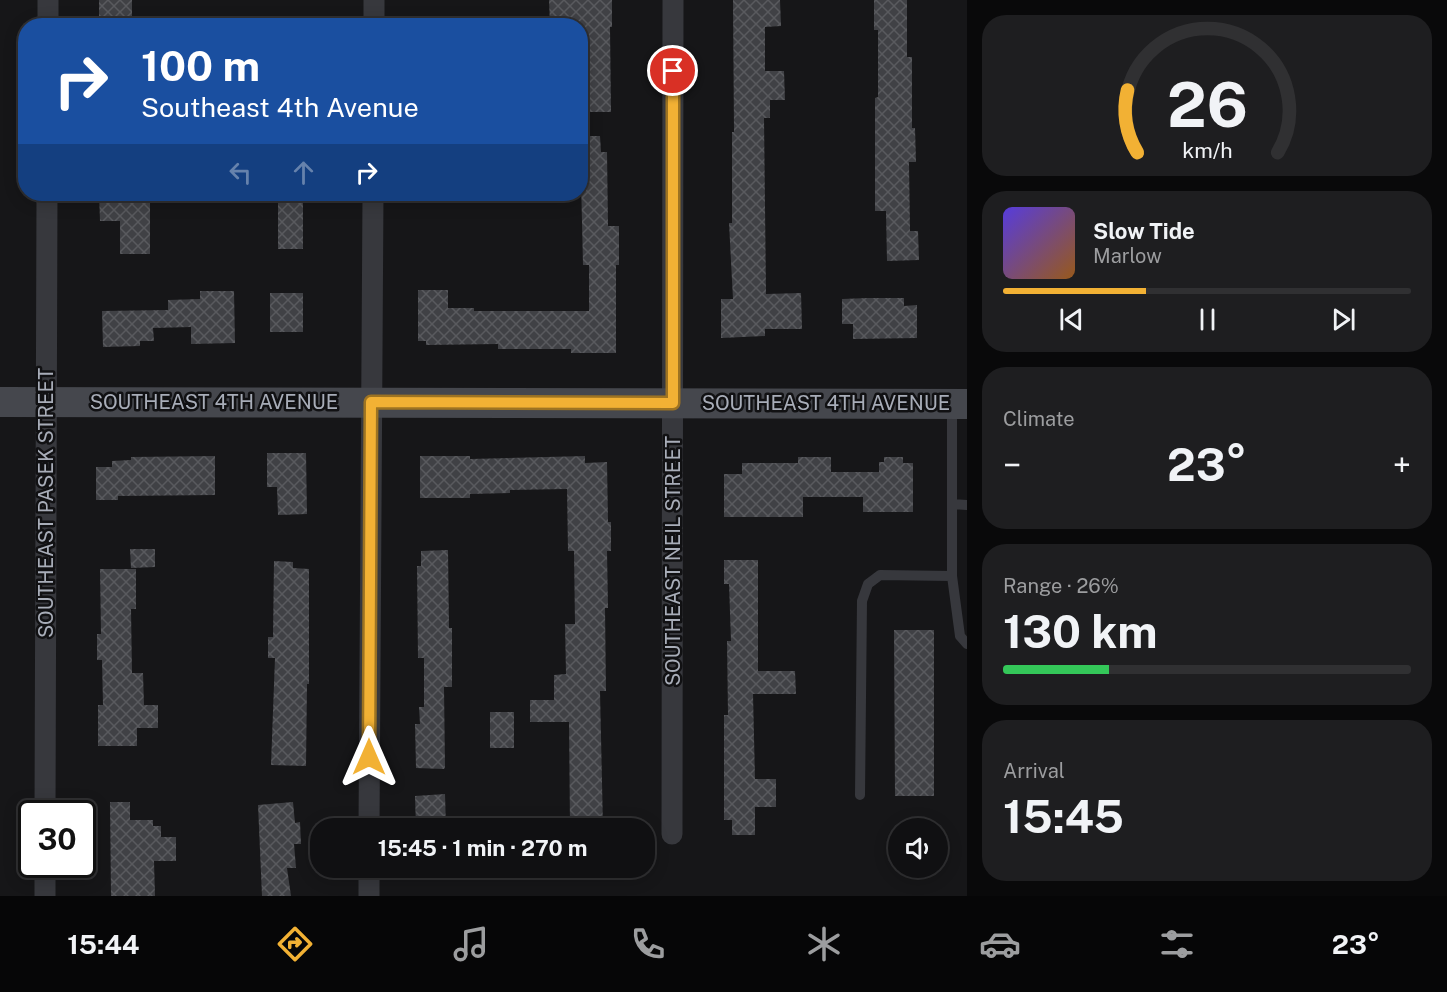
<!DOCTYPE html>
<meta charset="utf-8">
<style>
body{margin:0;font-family:"Public Sans",sans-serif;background:#1e1e20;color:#f1f3f6;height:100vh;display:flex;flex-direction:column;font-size:22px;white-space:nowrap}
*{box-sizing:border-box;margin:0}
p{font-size:20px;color:#9c9d9f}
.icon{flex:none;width:33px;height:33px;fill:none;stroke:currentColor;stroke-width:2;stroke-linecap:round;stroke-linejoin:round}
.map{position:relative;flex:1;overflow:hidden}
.details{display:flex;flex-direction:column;gap:15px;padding:15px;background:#09090a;width:480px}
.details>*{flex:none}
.banner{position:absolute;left:18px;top:18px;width:570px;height:183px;border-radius:24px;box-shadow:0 3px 15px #0003,0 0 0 2px #303032;background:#1a4fa0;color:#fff;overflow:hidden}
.buttons{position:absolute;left:888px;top:818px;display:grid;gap:12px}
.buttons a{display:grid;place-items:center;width:60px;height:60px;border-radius:50%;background:#101012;box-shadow:0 3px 15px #0003,0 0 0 2px #303032;font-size:30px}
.speed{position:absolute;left:18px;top:800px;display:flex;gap:12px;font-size:30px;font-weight:700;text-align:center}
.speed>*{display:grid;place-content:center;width:78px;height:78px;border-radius:50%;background:#101012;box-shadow:0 3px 15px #0003,0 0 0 2px #303032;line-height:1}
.speed .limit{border:3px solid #111;border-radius:9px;background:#fff;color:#111}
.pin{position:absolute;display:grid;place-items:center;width:51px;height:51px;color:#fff;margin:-26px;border:3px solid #fff;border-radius:50%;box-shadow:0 2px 6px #0007}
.me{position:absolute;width:66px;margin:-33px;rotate:0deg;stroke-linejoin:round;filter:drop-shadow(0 0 4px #0008)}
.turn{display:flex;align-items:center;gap:21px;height:126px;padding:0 24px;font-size:27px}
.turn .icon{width:78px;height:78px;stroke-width:2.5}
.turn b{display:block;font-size:42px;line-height:51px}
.lanes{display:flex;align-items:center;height:57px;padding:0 24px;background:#0003;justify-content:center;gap:30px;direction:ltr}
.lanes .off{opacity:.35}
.big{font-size:45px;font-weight:700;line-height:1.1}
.details .tile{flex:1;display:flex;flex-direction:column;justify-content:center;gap:9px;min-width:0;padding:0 21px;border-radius:24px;background:#1e1e20}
.details .dial{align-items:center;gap:0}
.dial svg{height:156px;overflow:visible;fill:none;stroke:#303032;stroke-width:7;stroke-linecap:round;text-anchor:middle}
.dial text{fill:#f1f3f6;stroke:none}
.song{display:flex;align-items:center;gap:18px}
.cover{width:72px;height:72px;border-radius:9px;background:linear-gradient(135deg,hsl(250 70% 55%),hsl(30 70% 35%))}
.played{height:6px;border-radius:3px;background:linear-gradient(90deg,#f2b134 35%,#303032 35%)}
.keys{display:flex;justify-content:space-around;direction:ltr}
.heat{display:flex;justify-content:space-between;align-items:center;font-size:33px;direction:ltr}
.charge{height:9px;border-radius:4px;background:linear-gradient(90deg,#34c759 26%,#303032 0)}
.trip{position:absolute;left:310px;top:818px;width:345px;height:60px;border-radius:24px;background:#101012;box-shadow:0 3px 15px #0003,0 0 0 2px #303032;font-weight:700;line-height:60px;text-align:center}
.tabs{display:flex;height:96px;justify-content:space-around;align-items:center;background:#060607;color:#9c9d9f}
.tabs .icon{width:42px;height:42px}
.tabs .selected{color:#f2b134}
.tabs b{font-size:27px;color:#f1f3f6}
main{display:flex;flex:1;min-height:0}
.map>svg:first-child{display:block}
</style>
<main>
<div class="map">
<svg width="967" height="896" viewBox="0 0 967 896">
<defs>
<pattern id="building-cross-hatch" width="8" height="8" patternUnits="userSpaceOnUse" patternTransform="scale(1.5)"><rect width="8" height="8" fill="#404145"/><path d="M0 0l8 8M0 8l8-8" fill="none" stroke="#595a5e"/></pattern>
</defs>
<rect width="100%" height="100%" fill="#161618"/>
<!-- building -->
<path fill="url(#building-cross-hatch)" d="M99,0h33v26h-33z
M549,0h63v27h-2l1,85h-28l-3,-86h-30z
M733,0h47l1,26 -16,1v44h19l1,29h-15v18h-6l2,176 35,-1 1,36h-37v7l-44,2v-39h12l-4,-76h3v-91h2z
M874,0h33v57h5v71h3l1,34h-7l1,69h8l1,29 -32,1 -1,-50h-11v-113l3,-1v-67h-4z
M580,136h20l1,16h6l1,74h11v39h-3v88h-45v-4h-73v-5l-72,1v-4h-8v-51h30v18h26v3h115v-46h-6z
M99,194h51v60h-30v-33h-20z
M278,194h25v55h-25z
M200,291h34l1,52 -44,1v-17l-38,1 1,13h-14v5l-37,1 -1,-36 66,-1v-10l32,-1z
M270,293h33v39h-33z
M868,298h36v8l13,-1v33l-64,1v-15h-11v-25z
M267,453h39l1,61 -29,1 -1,-28h-10z
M215,456v39l-97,1v4h-22v-33h16v-6l19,-1v-3z
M420,456h50v3l115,-3v7l22,-1 1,60h3v29h-4l1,57h-3l1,83h-6l3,137h-33l-1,-106h-39v-22h24v-25l12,-1 -1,-50h10l-1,-73h-6l-1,-62 -57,1v3l-40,1v4h-50z
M798,457h33v15h48v-10h5v-5h19v6h10v49h-50v-15h-60v20h-79v-43h18v-11h56z
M130,549h25v18l-24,1z
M448,550l1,78h3v59h-8l1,80 -1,2 -28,-1 -1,-44h5l-1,-17h5v-49h-6l-1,-92h4v-15z
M724,560h34v111h37l1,23h-43l2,85h21v28h-21v28h-23v-15h-8v-105h4l-1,-74h4l-2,-57h-5z
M274,561l19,1v6l16,1v115h-2l-1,82 -35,-1 4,-107h-7v-21h5z
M100,569h36v40h-5l1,64h11l1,32h14v23h-21v18h-39v-41h5l-1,-45h-5v-26h4z
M894,630h40v166h-39z
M490,712h24v36h-24z
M445,794l1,34h-30l-1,-32z
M110,802h20v18h23v6h8v11h15v24h-22l1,35h-44z
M293,802l2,21 5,-1 1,22h-7l2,24h-9l4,28h-29l-4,-91z"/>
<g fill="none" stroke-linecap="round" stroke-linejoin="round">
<!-- lane -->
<path stroke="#37383d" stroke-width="10" d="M952,504l15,1
M952,576l8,60 7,8
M860,795l2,-194 6,-17 12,-9 72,1v-169"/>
<!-- street -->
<path stroke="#37383d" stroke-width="21" d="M48,26v-26
M374,26v-26
M45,813l2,-619
M369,828l4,-634
M672,834l1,-834
M45,896v-32
M369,896v-29"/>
<!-- secondary -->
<path stroke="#45474d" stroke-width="30" d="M0,402l967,2"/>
</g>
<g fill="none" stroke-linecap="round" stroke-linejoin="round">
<defs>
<path id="route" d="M369,757l2,-355 302,1v-332"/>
</defs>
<!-- route casing -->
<use href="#route" stroke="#9d7322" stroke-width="15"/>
<!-- route -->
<use href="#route" stroke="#f2b134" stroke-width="10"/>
</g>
<g text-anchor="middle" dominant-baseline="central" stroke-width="5" stroke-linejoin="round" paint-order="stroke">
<!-- street labels -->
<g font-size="20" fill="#a8adb8" stroke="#111113">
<text x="214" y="402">SOUTHEAST 4TH AVENUE</text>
<text x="826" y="403">SOUTHEAST 4TH AVENUE</text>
<text transform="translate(46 503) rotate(-90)">SOUTHEAST PASEK STREET</text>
<text transform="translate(673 561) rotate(-90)">SOUTHEAST NEIL STREET</text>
</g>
</g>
</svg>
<div class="buttons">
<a><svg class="icon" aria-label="sound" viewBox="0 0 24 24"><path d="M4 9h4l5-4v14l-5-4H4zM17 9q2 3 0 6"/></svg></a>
</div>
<div class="speed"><div class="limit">30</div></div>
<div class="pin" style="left:673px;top:71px;background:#d93025"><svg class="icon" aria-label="arrive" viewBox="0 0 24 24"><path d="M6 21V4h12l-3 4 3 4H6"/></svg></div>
<svg class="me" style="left:369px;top:757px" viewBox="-20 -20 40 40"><path d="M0-17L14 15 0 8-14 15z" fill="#f2b134" stroke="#fff" stroke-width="4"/></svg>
<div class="trip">15:45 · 1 min · 270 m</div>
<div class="banner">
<div class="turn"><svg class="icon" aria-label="right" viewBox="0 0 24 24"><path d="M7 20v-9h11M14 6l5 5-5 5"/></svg><div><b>100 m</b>Southeast 4th Avenue</div></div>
<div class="lanes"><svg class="icon off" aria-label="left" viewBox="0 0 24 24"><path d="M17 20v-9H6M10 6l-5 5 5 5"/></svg><svg class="icon off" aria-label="ahead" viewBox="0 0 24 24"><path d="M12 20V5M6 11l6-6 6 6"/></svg><svg class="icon" aria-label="right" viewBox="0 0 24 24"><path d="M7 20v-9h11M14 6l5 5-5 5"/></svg></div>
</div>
</div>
<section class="details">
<div class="tile dial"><svg viewBox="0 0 100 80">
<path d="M14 69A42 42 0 1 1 86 69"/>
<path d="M14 69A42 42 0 0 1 9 37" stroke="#f2b134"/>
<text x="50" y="56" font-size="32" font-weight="700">26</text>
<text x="50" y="72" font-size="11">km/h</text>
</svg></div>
<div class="tile">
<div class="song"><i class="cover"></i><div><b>Slow Tide</b><p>Marlow</p></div></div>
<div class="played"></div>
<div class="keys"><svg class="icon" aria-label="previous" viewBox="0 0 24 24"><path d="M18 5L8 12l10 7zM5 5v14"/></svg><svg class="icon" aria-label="pause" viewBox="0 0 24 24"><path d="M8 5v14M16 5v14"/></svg><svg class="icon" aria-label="next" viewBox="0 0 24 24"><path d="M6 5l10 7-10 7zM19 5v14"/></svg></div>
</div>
<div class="tile"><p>Climate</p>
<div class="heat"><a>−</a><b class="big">23°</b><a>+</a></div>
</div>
<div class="tile"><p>Range · 26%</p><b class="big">130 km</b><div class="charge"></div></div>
<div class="tile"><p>Arrival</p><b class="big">15:45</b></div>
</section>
</main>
<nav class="tabs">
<b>15:44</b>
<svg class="icon selected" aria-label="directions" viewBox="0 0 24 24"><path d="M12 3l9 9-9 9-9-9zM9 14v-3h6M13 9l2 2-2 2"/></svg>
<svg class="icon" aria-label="music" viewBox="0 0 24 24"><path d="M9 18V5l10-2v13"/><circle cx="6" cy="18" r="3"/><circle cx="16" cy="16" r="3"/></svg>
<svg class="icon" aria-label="phone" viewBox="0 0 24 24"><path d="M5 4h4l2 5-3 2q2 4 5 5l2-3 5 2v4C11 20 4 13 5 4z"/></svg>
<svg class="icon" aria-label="climate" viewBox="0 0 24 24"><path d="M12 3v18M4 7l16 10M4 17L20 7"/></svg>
<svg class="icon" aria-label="car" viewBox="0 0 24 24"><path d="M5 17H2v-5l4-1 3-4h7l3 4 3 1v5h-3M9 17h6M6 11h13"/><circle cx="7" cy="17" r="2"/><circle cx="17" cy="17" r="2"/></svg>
<svg class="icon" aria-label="filters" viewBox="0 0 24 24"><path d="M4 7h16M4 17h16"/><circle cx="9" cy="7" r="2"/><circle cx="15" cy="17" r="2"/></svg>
<b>23°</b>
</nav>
